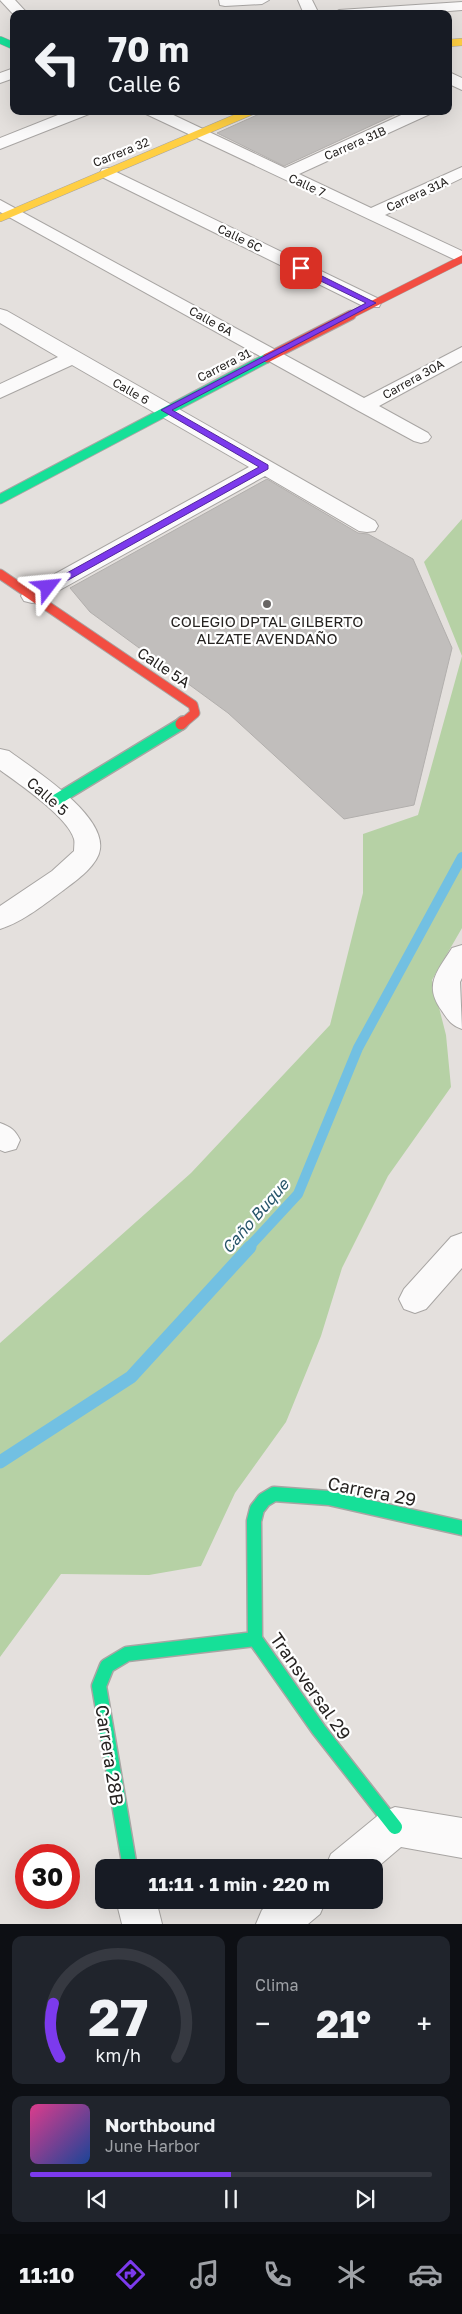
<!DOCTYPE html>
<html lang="es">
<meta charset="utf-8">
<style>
body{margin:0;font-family:"Golos Text",sans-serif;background:#20242c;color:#f1f3f6;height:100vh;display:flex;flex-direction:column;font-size:19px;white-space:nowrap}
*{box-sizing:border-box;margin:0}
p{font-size:16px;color:#9ea1a6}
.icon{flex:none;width:28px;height:28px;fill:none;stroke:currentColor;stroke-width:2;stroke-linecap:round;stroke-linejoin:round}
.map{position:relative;height:1924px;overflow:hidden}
.drawer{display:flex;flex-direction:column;gap:12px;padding:12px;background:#0d0f14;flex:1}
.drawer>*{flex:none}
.guide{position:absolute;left:10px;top:10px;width:442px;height:105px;border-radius:10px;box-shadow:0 5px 20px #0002;background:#171b24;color:#f1f3f6;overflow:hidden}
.speed{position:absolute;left:15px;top:1844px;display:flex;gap:10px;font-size:25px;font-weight:700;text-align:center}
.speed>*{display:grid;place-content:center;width:65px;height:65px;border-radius:50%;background:#171b24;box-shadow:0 5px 20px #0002;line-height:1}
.speed .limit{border:8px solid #d22;background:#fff;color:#111}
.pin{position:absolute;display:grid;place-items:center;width:42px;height:42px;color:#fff;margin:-21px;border-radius:10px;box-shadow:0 2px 8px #0006}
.me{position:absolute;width:55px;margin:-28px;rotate:61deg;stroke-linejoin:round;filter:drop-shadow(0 0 4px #0008)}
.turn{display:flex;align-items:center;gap:18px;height:105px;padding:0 15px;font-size:22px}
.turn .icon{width:65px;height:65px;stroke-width:2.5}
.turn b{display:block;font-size:35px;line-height:42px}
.big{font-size:38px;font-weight:700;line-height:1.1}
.drawer .widget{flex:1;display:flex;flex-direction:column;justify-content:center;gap:8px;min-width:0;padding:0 18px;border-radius:10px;background:#20242c}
.drawer .dial{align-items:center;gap:0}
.dial svg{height:130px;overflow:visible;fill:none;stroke:#363941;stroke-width:7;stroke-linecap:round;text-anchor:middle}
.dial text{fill:#f1f3f6;stroke:none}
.song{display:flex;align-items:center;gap:15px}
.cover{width:60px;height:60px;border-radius:8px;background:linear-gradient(135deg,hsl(330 70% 55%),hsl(220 70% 35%))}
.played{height:5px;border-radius:2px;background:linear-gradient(90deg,#7c3aed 50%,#363941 50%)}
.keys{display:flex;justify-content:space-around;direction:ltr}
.heat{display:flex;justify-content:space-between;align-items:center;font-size:28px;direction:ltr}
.drawer .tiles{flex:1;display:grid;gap:12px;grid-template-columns:1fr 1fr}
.widget:last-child{grid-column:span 2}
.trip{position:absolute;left:95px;top:1859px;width:288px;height:50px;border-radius:10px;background:#171b24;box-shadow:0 5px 20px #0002;font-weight:700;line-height:50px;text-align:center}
.dock{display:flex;height:80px;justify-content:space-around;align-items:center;background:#090b0e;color:#9ea1a6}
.dock .icon{width:35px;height:35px}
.dock .current{color:#7c3aed}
.dock b{font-size:22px;color:#f1f3f6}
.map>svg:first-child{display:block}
</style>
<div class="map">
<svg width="462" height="1924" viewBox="0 0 462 1924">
<rect width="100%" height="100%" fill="#e4e0dd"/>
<!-- green -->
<path fill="#b6d1a5" d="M462,519v409l-30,52 14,55 5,52 -63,89 -46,92 -21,68 -35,86 -51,71 -34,73 -52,9 -88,-1 -61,83v-314l191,-170 139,-148 33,-132v-59l55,-19 44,-159 -38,-94z"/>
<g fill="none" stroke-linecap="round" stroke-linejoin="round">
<!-- stream-far1 -->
<path stroke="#72c0e2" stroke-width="10" d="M248,1248l50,-54 60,-146 104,-191"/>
<!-- stream -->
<path stroke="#72c0e2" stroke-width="13" d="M0,1462l131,-85 119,-130"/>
</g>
<!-- building -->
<path fill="#c1bebc" stroke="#b2afad" d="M266,111h137l-119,55 -67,-33z
M267,479l91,54 10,1 45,25 39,89 -38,157 -70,14 -116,-106 -138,-101 -20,-24z"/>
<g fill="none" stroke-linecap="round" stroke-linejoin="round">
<defs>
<path id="street" d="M0,0h15l13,14 -14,1z
M219,0h50l-7,4 -37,2 -5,-1z
M298,0h14l7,14h-15z
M462,2v8l-51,4h-79l7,-4z
M14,68v10l-14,5v-10z
M449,72l13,6v12l-13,-6z
M68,111h23l-2,3 -89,35v-11z
M144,111h21l120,57 125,-57h22l-2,3 -131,60 72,34 91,-41v11l-77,37 77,36v12l-316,-149z
M108,168l271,131 2,4 -2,4h-14l-263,-130 -2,-4 2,-4z
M0,200l364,198 98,-51v14l-83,45 49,27 3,4 -3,4 -7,2 -7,-2 -57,-31 -357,-198z
M0,309l7,2 368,210 3,5 -3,5 -8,1 -8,-1 -94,-55 -225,125 -8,2 -8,-2 -3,-5 3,-5 225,-124 -177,-102 -72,33v-14l58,-27 -58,-34z
M0,749l9,2c24,18 96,63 91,98 -2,16 -23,31 -35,40 -19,14 -42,33 -65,40v-23l52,-35 22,-20c0,-4 1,-9 0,-12 -6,-22 -56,-56 -74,-69z
M462,945v33l-2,4 2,47c-11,-4 -14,-9 -20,-18 -19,-26 -5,-39 10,-63z
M0,1123c11,4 15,7 20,17l-4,9 -11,3 -5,-2z
M462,1233v35l-36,41 -11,4 -11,-4 -5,-10 5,-10 47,-52z
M395,1807l67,11v40l-61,-11 -27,23v-2h-49l6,-14 50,-41z
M116,1900h40l6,24h-40z
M274,1900h52l-6,14 -12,10h-52l6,-14z"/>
<path id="fast-far3" d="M0,40l14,6"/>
<path id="fast-far2" d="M0,499l267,-141"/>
<path id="fast-far1" d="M56,800l125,-76"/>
<path id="fast" d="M395,1827l-76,-97 -64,-91 -1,-118 3,-12 7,-9 10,-6 55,4 133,30
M130,1868l-31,-182 8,-20 20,-12 128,-15"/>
<path id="slow" d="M449,43l13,-1
M0,218l252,-107"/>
<path id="jam-far2" d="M349,316l113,-57"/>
<path id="jam-far1" d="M267,358l84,-43
M0,574l193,131 2,8 -13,11"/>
<path id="jam" d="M181,724l2,-2"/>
</defs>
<!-- street casing -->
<use href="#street" stroke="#a8a5a3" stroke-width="2"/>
<!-- fast-far3 casing -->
<use href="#fast-far3" stroke="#a8a5a3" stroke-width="8"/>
<!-- fast-far2 casing -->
<use href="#fast-far2" stroke="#a8a5a3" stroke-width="11"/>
<!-- fast-far1 casing -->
<use href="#fast-far1" stroke="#a8a5a3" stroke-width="14"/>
<!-- fast casing -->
<use href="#fast" stroke="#a8a5a3" stroke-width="17"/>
<!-- slow casing -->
<use href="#slow" stroke="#a8a5a3" stroke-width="8"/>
<!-- jam-far2 casing -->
<use href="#jam-far2" stroke="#a8a5a3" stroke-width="8"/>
<!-- jam-far1 casing -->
<use href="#jam-far1" stroke="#a8a5a3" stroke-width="11"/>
<!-- jam casing -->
<use href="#jam" stroke="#a8a5a3" stroke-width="14"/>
<!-- street -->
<use href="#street" fill="#fbfafa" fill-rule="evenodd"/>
<!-- fast-far3 -->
<use href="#fast-far3" stroke="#16e098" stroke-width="7"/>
<!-- fast-far2 -->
<use href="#fast-far2" stroke="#16e098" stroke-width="9"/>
<!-- fast-far1 -->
<use href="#fast-far1" stroke="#16e098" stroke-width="11"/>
<!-- fast -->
<use href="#fast" stroke="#16e098" stroke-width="14"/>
<!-- slow -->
<use href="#slow" stroke="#ffcf43" stroke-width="7"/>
<!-- jam-far2 -->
<use href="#jam-far2" stroke="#f24e42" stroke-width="7"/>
<!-- jam-far1 -->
<use href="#jam-far1" stroke="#f24e42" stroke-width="9"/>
<!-- jam -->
<use href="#jam" stroke="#f24e42" stroke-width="11"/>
</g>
<!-- route -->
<path fill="#7c3aed" stroke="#51269a" d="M298,267h6l72,36 -204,107 96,55v4l-216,120h-7v-4l214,-118 -98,-57 205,-107 -68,-33z"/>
<!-- markers -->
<circle fill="#686563" stroke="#fff" stroke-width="2" cx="267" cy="604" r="5"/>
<g text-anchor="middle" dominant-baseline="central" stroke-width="4.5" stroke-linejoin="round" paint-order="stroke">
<!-- far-street labels -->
<g font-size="12" fill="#262321" stroke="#fff">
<text transform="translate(355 143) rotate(-24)">Carrera 31B</text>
<text transform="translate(121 152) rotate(-22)">Carrera 32</text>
<text transform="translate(307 185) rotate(25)">Calle 7</text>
<text transform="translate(417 194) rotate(-25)">Carrera 31A</text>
<text transform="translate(240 238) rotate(26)">Calle 6C</text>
<text transform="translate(211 321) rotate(29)">Calle 6A</text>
<text transform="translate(224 365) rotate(-27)">Carrera 31</text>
<text transform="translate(413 379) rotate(-29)">Carrera 30A</text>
<text transform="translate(131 391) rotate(30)">Calle 6</text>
</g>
<!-- poi labels -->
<g font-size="15" fill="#262321" stroke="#fff">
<text x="267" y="621">COLEGIO DPTAL GILBERTO<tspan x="267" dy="17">ALZATE AVENDAÑO</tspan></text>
</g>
<!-- street labels -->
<g font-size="15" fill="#262321" stroke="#fff">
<text transform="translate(164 667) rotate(34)">Calle 5A</text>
<text transform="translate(48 796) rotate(41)">Calle 5</text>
</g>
<!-- water labels -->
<g font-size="16" font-style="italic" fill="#27556a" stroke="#fff">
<text transform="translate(255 1216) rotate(-49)">Caño Buque</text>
</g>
<!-- near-street labels -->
<g font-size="18" fill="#262321" stroke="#fff">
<text transform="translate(372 1491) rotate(11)">Carrera 29</text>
<text transform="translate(311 1686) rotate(55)">Transversal 29</text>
<text transform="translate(110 1755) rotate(81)">Carrera 28B</text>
</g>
</g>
</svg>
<div class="speed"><div class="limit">30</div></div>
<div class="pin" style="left:301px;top:268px;background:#d93025"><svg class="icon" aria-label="arrive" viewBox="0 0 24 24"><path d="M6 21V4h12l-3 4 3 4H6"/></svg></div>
<svg class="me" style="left:48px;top:587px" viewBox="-20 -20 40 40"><path d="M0-17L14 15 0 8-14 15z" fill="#7c3aed" stroke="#fff" stroke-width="4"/></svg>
<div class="trip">11:11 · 1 min · 220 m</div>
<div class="guide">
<div class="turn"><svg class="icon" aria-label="left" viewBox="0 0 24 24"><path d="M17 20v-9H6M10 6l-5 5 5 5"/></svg><div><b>70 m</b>Calle 6</div></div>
</div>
</div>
<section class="drawer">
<div class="tiles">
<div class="widget dial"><svg viewBox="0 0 100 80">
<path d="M14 69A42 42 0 1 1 86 69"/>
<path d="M14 69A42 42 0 0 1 10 36" stroke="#7c3aed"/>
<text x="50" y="56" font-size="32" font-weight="700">27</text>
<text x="50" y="72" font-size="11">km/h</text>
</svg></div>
<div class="widget"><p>Clima</p>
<div class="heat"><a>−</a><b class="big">21°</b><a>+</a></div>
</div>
<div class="widget">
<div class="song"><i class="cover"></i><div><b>Northbound</b><p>June Harbor</p></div></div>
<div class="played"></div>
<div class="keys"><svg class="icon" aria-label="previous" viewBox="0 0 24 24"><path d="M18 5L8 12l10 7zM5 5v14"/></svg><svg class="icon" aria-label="pause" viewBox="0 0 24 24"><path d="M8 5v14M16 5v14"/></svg><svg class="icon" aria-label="next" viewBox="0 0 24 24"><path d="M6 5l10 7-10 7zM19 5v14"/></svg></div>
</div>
</div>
</section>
<nav class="dock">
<b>11:10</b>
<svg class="icon current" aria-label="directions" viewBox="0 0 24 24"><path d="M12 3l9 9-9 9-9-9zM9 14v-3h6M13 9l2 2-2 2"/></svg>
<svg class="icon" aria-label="music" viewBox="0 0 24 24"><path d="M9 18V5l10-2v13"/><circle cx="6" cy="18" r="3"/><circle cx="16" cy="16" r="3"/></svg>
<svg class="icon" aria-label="phone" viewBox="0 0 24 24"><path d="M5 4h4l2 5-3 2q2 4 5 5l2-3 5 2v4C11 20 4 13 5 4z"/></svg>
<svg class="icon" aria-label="climate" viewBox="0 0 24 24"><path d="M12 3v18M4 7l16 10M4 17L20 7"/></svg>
<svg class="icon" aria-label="car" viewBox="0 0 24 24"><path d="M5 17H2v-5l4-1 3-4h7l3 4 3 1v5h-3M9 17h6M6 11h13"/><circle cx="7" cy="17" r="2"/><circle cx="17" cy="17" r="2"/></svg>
</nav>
